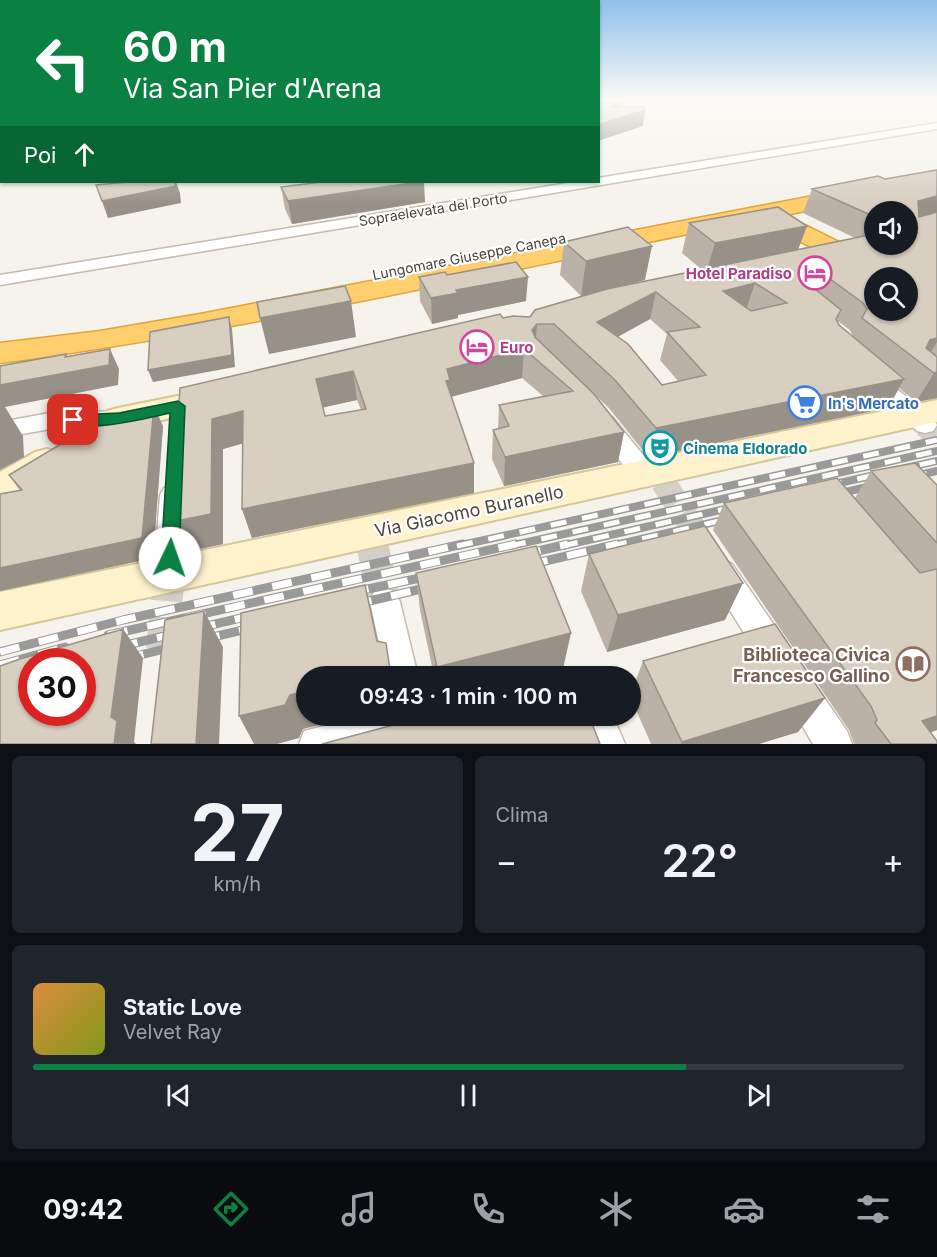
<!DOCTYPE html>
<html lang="it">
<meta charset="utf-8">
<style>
body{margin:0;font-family:Inter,sans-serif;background:#20242c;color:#f1f3f6;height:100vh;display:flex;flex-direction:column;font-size:22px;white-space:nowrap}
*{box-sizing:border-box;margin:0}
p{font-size:20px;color:#9ea1a6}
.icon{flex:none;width:33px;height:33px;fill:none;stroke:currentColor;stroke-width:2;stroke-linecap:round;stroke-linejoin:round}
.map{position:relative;height:744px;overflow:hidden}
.details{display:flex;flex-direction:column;gap:12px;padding:12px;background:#0d0f14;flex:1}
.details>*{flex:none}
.banner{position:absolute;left:0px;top:0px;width:600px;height:183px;box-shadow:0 2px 4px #0004;background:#0b8043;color:#fff;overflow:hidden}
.buttons{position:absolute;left:864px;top:201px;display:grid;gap:12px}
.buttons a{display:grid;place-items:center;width:54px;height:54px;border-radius:50%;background:#171b24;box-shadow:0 2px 4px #0004;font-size:30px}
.speed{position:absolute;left:18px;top:648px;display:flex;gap:12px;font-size:30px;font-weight:700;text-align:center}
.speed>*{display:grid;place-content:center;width:78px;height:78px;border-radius:50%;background:#171b24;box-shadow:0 2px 4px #0004;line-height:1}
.speed .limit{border:9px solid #d22;background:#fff;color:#111}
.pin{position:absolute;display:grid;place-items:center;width:51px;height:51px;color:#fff;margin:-26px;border-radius:12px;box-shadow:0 3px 9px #0006}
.me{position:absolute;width:66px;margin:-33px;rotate:3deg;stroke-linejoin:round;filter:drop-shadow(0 0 4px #0008)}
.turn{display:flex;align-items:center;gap:21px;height:126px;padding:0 24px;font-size:27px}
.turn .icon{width:78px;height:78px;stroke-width:2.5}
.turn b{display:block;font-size:42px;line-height:51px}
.then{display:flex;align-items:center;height:57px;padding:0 24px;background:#0003;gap:12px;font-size:22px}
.big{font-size:45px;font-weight:600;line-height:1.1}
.details .widget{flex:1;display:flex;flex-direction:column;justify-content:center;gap:9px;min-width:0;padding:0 21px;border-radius:9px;background:#20242c}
.details .dial{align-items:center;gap:0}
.dial b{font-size:78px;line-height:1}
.song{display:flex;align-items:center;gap:18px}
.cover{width:72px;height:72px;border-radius:9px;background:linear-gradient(135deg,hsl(30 70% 55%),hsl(70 70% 35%))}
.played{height:6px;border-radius:3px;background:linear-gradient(90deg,#0b8043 75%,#363941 75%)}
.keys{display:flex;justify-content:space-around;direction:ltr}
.heat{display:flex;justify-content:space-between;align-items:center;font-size:33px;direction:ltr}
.details .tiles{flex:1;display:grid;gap:12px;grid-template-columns:1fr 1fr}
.widget:last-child{grid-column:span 2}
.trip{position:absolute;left:296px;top:666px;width:345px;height:60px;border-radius:30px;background:#171b24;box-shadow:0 2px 4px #0004;font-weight:600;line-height:60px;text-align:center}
.menu{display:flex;height:96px;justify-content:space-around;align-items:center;background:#090b0e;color:#9ea1a6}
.menu .icon{width:42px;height:42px}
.menu .selected{color:#0b8043}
.menu b{font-size:27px;color:#f1f3f6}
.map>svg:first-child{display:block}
</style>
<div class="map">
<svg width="937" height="744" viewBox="0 0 937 744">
<rect width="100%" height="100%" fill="#f6f3ec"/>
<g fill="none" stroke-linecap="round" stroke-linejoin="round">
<!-- street-tunnel-far1 -->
<path stroke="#d4d0c8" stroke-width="25" stroke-dasharray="25 12" stroke-linecap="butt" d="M925,425l12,10
M663,482l34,52
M369,532l3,14"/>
<!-- street-tunnel -->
<path stroke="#d4d0c8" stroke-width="32" stroke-dasharray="32 16" stroke-linecap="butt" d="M372,544l13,58
M162,649l7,-74"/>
<defs>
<path id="street" d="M937,123v6l-937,156v-10l574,-93h24v-4z
M872,373l8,2 53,44 4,6 -4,6 -8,2 -8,-2 -53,-46 -3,-5 3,-5z
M120,411l8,2 3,6 -3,6 -8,2 -70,2 -50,9v-16l50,-9z
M604,415l8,2 41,50 3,7 -3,7 -9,3 -9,-3 -39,-52 -3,-6 3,-6z
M173,485l9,3 4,7 -4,80 -4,9 -10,4 -10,-4 -4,-9 6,-80 4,-7z
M722,560l10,4 53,77 5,11 -5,11 -11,5 -11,-5 -51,-81 -4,-9 4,-9z
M385,588l11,4 4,10 18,74h-32l-16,-74 4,-10z
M797,671l12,5 38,55 5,13h-39l-33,-56 5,-12z
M363,716h88l-5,12 -56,16h-91l5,-13z
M579,716h34l12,28h-36z"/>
<path id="secondary" d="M217,388l11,3 4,7 -4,7 -110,25 -11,-3 -4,-8 4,-8 11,-3z
M937,400v22l-937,208v-38z
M47,449l12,3 5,9c-10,17 -46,36 -64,42v-31l35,-20z"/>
<path id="highway" d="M937,172v12l-166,34 26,3 56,28 4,5 -4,5 -9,3 -9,-3 -52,-26 -29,-4 -4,-5 2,-3c-250,50 -499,108 -752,142v-20l100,-12 100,-17z"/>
</defs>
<!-- street casing -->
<use href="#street" stroke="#c2bbae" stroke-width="3"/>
<!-- secondary casing -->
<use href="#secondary" stroke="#d6c79b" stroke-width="4"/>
<!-- highway casing -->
<use href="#highway" stroke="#e0a43c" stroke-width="3"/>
<!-- street -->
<use href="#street" fill="#fff" fill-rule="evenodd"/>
<!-- secondary -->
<use href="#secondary" fill="#fff3cd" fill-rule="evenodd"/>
<!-- highway -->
<use href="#highway" fill="#ffcf6e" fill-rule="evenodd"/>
<defs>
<path id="rail-far1" d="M911,477l26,-6
M826,486l111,-25
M832,495l44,-10
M457,546l480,-106
M510,546l427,-95
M562,546l176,-40
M611,546l121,-28"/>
<path id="rail" d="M521,555l47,-11
M528,565l90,-21
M349,593l85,-18
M352,605l82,-19
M108,635l408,-91
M200,640l56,-13
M118,647l140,-33
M0,652l123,-32 340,-76
M124,659l53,-13
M0,665l65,-18"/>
</defs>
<!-- rail-far1 casing -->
<use href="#rail-far1" stroke="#9a9a9a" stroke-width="8"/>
<!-- rail casing -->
<use href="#rail" stroke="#9a9a9a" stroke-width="9"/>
<!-- rail-far1 -->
<use href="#rail-far1" stroke="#fff" stroke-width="5" stroke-dasharray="16" stroke-linecap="butt"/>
<!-- rail -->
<use href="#rail" stroke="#fff" stroke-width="7" stroke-dasharray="20" stroke-linecap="butt"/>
</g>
<!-- wall -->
<path fill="#bab2a6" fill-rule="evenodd" d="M937,169v230v-1l-21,4 -17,-14 -11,20 -240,49 -39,-49 -14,-13 29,37 -6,30 -114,24 -12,-27 1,-29 5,-1 1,-24 44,-9 -21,-18 -71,19 23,66v30l-222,45 -10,-29v-66l-19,6v95l-38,8 -14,-30 9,-134 323,-70 27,-1 63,-24 -12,3 -21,-21 4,-33 81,38 -24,6 80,-17 -19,-16 7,-30 118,3 -9,23 57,-11 -52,-25 9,-24 73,-10zM874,212h34v32h-34zM650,319l17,15 -7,26 18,21 -16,4 -44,-48zM836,320l14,10 3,7 -14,-12zM357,400l4,10 -36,6 -3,-9z
M281,187l144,15 -133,22 -7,-15z
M447,275l79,26 -68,14v3l-26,6 -12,-23 -1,-24z
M163,426l-10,132 -153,33v-97l20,-3 -11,-16 86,-41z
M871,471l66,13v246l-6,2 6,12h-83l-5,-14 -136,-200 11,-27 131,-5z
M589,554l136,66 -118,32 -26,-61z
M416,573l147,96 -29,7h-100l-14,-66z
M643,661l182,37 -27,34 -39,12h-108l-21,-48z"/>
<!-- shaded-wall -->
<path fill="#979187" d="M618,99h5l-1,8 23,3 -2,16 -45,15v-16z
M176,182l4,11 1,10 -73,15 -6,-17z
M418,182h6l1,20 -133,22 -4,-23z
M937,196v21l-29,8 10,-24z
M874,215v19l-12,7 11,-25z
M807,226l-11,29 -90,18 9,-30z
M652,246l-7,34 -64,16 5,-35z
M528,277l-2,24 -68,14v3l-26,6 -1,-26 25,-8z
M820,277l-11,27 1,-19 3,-6z
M755,283l-9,27 -23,-19z
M656,292l-6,27 -57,31 4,-28z
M351,301l5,36 -87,17 -9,-36z
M229,317l3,12 3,38 -82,15 -5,-12z
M537,324l-2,28 -3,-22z
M937,338v4l-14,23 -5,-4 12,-21z
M110,349l9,20 -1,16 -113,22 18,29 1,21 -24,13v-85l65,-28 1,-3 9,17z
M524,349l-2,29 -72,19 -4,-16 1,-12z
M353,371l4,29 -36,8 -5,-29z
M937,372v26l-21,4 18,-29z
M904,379l-16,29 -240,49 8,-29z
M154,406l9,20 -10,132 -153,33v-23z
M243,411l9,30 -29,8v95l-38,8 -14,-30 41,-103z
M624,432l-6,30 -114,24 1,-29z
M474,463v30l-222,45 -10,-29z
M743,583l-18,37 -118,32 11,-37z
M204,611l19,36 -4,97h-23z
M123,629l20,29 -9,84 2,2h-22l-3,-27z
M571,633l-8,36 -29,7h-97v-9z
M306,691v25h50l-53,13 -4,9 -22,6h-23l-15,-28 51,-21z
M825,698l-27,34 -39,12h-78l1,-2z
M937,716v14l-40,14 25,-23z"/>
<!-- building -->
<path fill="#d8cfc1" stroke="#979187" stroke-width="1.5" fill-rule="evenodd" d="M598,99h20l-7,8h34v3l-47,15z
M937,170v26l-19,5 1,16 18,-5v126l-7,2 -4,8 11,9v15l-3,1 -72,-55 5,-9 -4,-6 -33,-24 -10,-2 -7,2 -3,6 31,25 -5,9 3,6 65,54 -248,49 -42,-49 -60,-55h-17l-5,6 3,7 59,57 30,38 -119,25 -12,-27 16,-4 -10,-21 74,-14 -49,-42 -77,20 3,11 -4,1 28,82 -232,46 1,-98 -31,8 -1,95 -40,8 9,-134 320,-74 3,4 10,-2 17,1 5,-7 72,-21 267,-55v10h34v-32h-34v3l-1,1 -61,-27 66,-13 7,3zM874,278h34v32h-34zM755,283l32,20 -36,8 -28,-20zM656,292l44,35 -33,5 39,43 -44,10 -34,-41 -31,-22zM353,371l13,38 -41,7 -9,-37z
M128,182h47l1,4 -74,15 -6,-16z
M321,182h97l-130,19 -7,-14z
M778,207l29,19 -92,17 -26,-20z
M628,227l24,19 -66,15 -22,-19z
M516,262l12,15 -72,13 2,3 -27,5 -12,-21 26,-5 2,3z
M345,286l6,15 -91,17 -3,-16z
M229,317l3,38 -84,15 2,-38z
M110,349l-1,16 -109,20v-19l66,-12 -1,3z
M154,406l-12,132 -142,30v-74l22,-4 -13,-15 77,-46 9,5 2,-11 16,-9z
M915,463l22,22v58l-66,-72z
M837,478l83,95 17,-4v147l-15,5 15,20v3h-46l-16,-21 2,-3 -6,-14 -147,-203z
M705,526l38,57 -125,32 -29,-61z
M536,546l35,87 -134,34 -21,-94z
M365,585l12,56 9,2 5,33h-85v15l-16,4 -5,10 -46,11 2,-103z
M204,611l-8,133h-45l14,-124z
M775,624l50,74 -143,44 -39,-81z
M123,629l-12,88 6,4 -3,23h-114v-78l20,-7zM32,662h50v50h-50z
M427,716h162l11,28h-278z"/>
<!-- sky -->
<linearGradient id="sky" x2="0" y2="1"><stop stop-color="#8fc1ec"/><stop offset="0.49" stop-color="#fbfaf6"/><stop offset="1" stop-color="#fbfaf6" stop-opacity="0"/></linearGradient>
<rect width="937" height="203" fill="url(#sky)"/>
<!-- route -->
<path fill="#0b8043" stroke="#07532c" stroke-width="1.5" d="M178,401l7,5 -6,152 -3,5 -6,2 -7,-2 -2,-5 9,-145c-17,4 -94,23 -104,7l7,-5 47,-2z"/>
<!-- icons -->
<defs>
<symbol id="hotel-ring" viewBox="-11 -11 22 22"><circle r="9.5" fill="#fff" stroke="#d1479c" stroke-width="1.5"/><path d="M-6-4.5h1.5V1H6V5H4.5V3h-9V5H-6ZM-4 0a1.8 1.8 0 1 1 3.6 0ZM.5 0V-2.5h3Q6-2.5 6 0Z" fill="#d1479c"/></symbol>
<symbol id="supermarket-ring" viewBox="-11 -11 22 22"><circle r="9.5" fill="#fff" stroke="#3f7fe0" stroke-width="1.5"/><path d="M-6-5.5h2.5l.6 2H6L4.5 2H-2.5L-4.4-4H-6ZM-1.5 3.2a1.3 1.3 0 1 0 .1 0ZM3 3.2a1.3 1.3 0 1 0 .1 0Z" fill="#3f7fe0"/></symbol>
<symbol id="theatre-ring" viewBox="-11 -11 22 22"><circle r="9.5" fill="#fff" stroke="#0f9aa8" stroke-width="1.5"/><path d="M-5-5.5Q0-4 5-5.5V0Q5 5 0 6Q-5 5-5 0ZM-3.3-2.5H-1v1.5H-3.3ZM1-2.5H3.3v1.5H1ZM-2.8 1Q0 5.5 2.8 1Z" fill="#0f9aa8"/></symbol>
<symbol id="library-ring" viewBox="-11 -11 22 22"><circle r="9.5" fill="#fff" stroke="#8d6e63" stroke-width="1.5"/><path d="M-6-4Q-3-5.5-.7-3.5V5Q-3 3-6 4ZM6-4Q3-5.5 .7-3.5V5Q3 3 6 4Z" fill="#8d6e63"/></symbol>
</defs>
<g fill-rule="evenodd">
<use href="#hotel-ring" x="796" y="254" width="38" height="38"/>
<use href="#hotel-ring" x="458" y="328" width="38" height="38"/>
<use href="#supermarket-ring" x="786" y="384" width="38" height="38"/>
<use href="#theatre-ring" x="641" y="429" width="38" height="38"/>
<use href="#library-ring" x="894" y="645" width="38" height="38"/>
</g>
<g text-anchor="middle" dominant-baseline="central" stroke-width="4.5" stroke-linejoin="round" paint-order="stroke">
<!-- far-street labels -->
<g font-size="14" fill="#4b4439" stroke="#fff">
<text transform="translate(433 209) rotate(-9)">Sopraelevata del Porto</text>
<text transform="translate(469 256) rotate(-11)">Lungomare Giuseppe Canepa</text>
</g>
<!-- hotel labels -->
<g font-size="15" font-weight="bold" fill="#b23c85" stroke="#fff" text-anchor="end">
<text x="792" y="273">Hotel Paradiso</text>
<text x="500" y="347" text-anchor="start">Euro</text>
</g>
<!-- shop labels -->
<g font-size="15" font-weight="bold" fill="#366cbe" stroke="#fff" text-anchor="start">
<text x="828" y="403">In's Mercato</text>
</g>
<!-- culture labels -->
<g font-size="15" font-weight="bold" fill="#0d838f" stroke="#fff" text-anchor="start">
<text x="683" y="448">Cinema Eldorado</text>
</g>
<!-- near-street labels -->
<g font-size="18" fill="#4b4439" stroke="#fff">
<text transform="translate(469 511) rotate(-12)">Via Giacomo Buranello</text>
</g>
<!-- near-education labels -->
<g font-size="18" font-weight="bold" fill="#785e54" stroke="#fff" text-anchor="end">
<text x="890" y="654">Biblioteca Civica<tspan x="890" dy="21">Francesco Gallino</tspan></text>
</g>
</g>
</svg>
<div class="buttons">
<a><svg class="icon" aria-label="sound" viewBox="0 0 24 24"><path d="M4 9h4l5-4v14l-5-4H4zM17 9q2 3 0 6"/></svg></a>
<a><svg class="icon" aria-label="search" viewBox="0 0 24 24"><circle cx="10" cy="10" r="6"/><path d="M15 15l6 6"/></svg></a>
</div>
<div class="speed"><div class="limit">30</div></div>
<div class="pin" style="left:73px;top:420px;background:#d93025"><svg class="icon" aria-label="arrive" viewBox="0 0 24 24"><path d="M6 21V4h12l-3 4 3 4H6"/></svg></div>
<svg class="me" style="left:170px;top:558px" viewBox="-20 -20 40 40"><circle r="19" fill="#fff"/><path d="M0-13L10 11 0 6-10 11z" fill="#0b8043"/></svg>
<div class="trip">09:43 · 1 min · 100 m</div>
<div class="banner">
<div class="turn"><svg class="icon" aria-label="left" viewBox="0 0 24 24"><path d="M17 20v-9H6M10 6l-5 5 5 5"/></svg><div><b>60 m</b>Via San Pier d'Arena</div></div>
<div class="then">Poi<svg class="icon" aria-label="ahead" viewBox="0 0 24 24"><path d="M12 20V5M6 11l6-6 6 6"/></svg></div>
</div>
</div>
<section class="details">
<div class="tiles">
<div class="widget dial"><b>27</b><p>km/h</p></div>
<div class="widget"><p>Clima</p>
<div class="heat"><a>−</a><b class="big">22°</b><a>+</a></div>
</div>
<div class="widget">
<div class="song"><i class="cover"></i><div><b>Static Love</b><p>Velvet Ray</p></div></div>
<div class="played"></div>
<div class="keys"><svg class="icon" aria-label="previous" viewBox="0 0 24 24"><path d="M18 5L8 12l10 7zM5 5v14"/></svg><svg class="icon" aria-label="pause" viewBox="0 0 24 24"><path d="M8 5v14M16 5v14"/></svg><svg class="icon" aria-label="next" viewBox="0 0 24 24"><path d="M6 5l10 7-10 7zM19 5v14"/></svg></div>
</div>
</div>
</section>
<nav class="menu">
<b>09:42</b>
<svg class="icon selected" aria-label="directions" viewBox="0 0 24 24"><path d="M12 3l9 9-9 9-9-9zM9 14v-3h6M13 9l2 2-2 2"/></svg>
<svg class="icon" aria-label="music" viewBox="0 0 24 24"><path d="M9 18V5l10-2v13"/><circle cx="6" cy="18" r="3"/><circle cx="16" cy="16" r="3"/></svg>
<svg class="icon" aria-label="phone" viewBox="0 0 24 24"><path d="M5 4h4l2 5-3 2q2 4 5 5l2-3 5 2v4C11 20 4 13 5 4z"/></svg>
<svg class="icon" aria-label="climate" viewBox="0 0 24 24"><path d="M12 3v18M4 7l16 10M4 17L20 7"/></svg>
<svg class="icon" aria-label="car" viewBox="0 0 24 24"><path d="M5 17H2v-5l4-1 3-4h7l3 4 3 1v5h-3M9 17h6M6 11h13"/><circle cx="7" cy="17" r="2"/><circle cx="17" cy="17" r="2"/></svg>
<svg class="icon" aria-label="filters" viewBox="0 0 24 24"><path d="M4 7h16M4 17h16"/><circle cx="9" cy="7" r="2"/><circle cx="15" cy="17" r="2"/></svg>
</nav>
